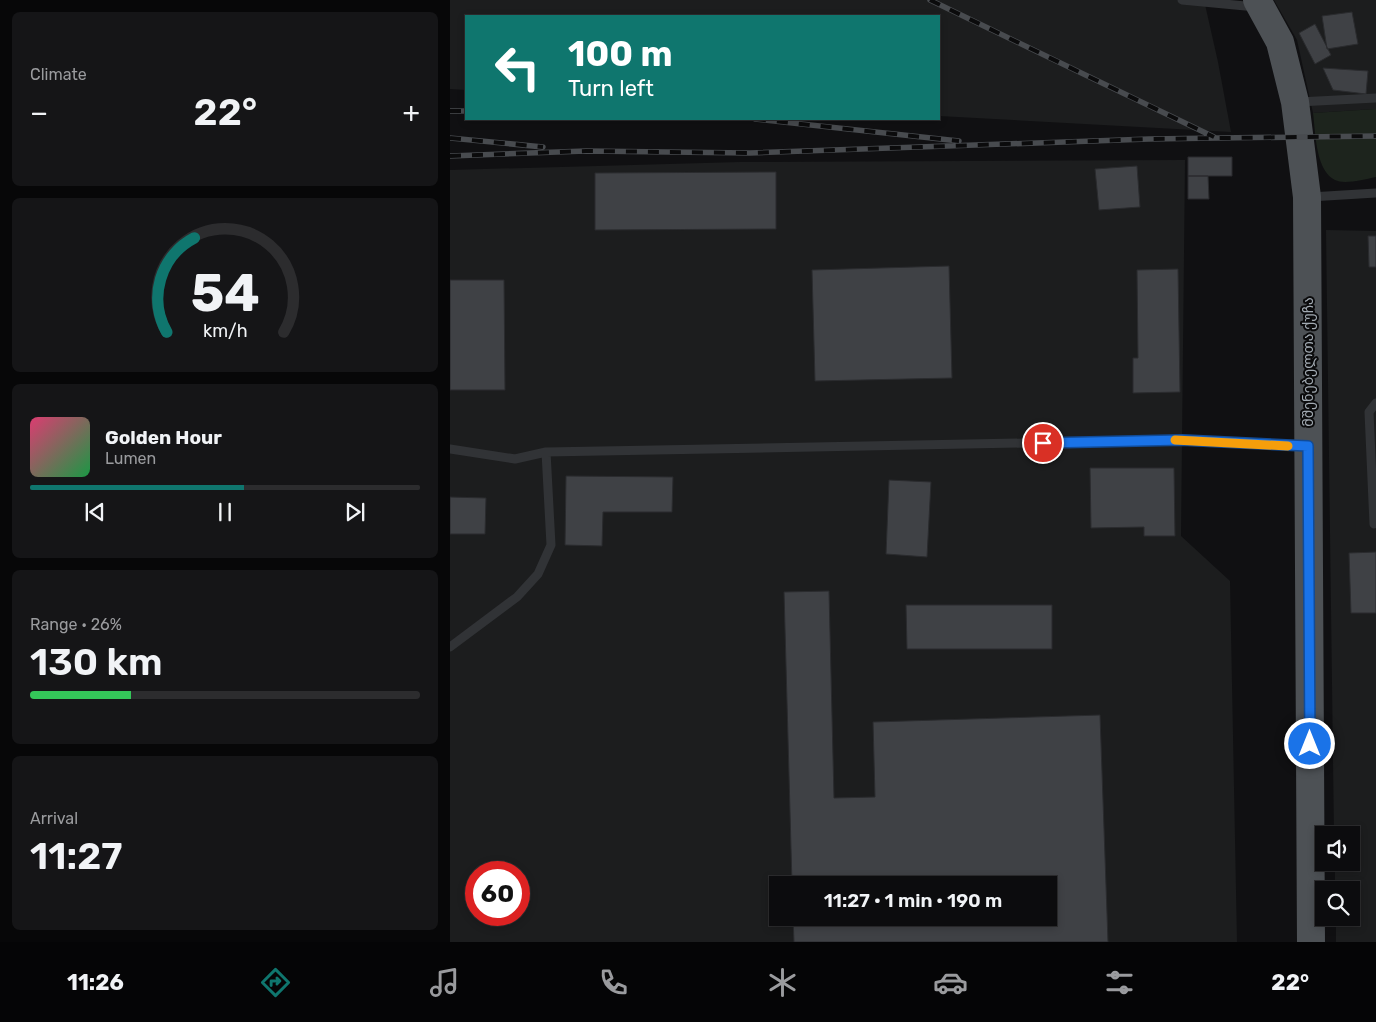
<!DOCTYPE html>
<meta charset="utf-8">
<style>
body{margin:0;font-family:Rubik,"Noto Sans Georgian",sans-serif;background:#151517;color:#f1f3f6;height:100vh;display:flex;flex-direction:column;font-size:19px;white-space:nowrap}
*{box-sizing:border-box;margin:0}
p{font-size:16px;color:#9a9b9e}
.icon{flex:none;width:28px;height:28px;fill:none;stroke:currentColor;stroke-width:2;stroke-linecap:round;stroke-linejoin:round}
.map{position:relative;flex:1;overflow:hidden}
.sheet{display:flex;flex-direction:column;gap:12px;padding:12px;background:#070708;width:450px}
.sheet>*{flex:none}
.banner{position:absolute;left:15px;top:15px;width:475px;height:105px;border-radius:0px;box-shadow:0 2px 8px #0003,0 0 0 1px #2c2c2e;background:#0f766e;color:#fff;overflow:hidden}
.tools{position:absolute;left:865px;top:826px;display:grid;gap:10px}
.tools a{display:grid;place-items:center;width:45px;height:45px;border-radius:0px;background:#0c0c0e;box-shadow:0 2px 8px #0003,0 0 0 1px #2c2c2e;font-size:25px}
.speed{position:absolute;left:15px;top:861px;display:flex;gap:10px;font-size:25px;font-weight:700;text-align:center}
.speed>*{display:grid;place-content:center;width:65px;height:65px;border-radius:50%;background:#0c0c0e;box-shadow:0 2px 8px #0003,0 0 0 1px #2c2c2e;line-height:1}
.speed .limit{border:8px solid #d22;background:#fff;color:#111}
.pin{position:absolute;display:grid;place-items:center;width:42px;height:42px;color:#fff;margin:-21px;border:2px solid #fff;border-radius:50%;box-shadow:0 1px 5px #0007}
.me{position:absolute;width:55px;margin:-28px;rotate:0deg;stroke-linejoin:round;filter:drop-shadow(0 0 4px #0008)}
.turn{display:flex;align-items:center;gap:18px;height:105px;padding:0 20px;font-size:22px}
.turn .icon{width:65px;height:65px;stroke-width:2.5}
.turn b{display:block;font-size:35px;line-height:42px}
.big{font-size:38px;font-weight:600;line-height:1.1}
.sheet .card{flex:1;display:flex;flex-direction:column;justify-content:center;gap:8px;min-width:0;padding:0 18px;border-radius:8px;background:#151517}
.sheet .dial{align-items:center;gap:0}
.dial svg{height:130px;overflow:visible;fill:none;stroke:#2c2c2e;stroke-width:7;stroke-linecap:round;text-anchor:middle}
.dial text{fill:#f1f3f6;stroke:none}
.song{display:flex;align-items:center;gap:15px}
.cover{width:60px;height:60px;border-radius:8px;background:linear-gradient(135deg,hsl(340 70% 55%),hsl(140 70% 35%))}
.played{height:5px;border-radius:2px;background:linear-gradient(90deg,#0f766e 55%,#2c2c2e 55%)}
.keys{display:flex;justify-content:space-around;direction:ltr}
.heat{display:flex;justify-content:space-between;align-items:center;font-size:28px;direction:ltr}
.charge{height:8px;border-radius:4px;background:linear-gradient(90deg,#34c759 26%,#2c2c2e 0)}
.trip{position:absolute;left:319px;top:876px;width:288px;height:50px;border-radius:0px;background:#0c0c0e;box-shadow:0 2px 8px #0003,0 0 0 1px #2c2c2e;font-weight:600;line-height:50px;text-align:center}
.dock{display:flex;height:80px;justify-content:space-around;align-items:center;background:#050506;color:#9a9b9e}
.dock .icon{width:35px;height:35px}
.dock .active{color:#0f766e}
.dock b{font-size:22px;color:#f1f3f6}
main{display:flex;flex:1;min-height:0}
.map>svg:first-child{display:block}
</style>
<main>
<section class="sheet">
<div class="card"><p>Climate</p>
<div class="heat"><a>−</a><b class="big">22°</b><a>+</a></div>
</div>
<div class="card dial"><svg viewBox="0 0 100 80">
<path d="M14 69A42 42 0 1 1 86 69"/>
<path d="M14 69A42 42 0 0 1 31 11" stroke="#0f766e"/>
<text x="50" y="56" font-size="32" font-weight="700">54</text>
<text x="50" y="72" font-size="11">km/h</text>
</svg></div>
<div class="card">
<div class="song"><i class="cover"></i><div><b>Golden Hour</b><p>Lumen</p></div></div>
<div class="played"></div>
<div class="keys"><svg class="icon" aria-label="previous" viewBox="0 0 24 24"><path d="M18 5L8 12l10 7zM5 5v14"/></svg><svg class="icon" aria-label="pause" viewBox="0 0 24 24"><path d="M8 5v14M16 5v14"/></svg><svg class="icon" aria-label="next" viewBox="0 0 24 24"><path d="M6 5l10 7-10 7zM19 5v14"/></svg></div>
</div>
<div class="card"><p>Range · 26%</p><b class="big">130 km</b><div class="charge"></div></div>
<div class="card"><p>Arrival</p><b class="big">11:27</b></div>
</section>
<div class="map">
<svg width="926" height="942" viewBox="0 0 926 942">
<rect width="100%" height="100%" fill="#101012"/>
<!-- built -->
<path fill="#1c1d1e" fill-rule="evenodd" d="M0,0h754l14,62 13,70 -292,-16v-100h-473v74l-16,-1z
M824,0h102v109l-63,4 -16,-73z
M735,160l-4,376 49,45 7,361h-787v-772l290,-8zM26,872h43v43h-43zM328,885h270v33h-270z
M876,230l50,1v711h-40v-24h15v-28h-16v-27l16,-1v-27h-17z"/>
<!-- green -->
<path fill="#1d241d" d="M926,109v68c-10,2 -21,5 -31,5 -30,0 -29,-48 -32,-69z"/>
<!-- building -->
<path fill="#3f4145" stroke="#2a2b2e" d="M902,12l6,32 -31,5 -5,-33z
M865,24l16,31 -16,9 -16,-31z
M873,68l45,3 -2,23 -33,-4z
M738,157h44v19h-44z
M687,166l3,41 -41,3 -4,-41z
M326,172v57l-181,1v-57z
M738,176h20l1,23h-21z
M918,236h8v31h-7z
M499,266l3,112 -137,3 -3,-111z
M728,269l2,123 -47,1v-35h5l-1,-88z
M0,280h54l1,110h-55z
M640,468h84l1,68h-31v-9l-53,1z
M116,476l107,1 -1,35h-69l-1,34 -37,-1z
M439,480l42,2 -4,75 -41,-3z
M0,497l36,1 -1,36h-35z
M926,552v61h-25l-2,-60z
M379,591l5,207 41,-1 -2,-75 227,-7 8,227h-314l-1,-24h255v-33h-256l-8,-293z
M456,605h146v44h-145z"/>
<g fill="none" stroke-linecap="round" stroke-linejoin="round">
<!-- lane -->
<path stroke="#313336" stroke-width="9" d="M732,0l74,7
M848,102l78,-4
M860,197l66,-4
M0,449l65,10 31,-7
M924,524l-5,-112 7,-9
M0,647l67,-50 21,-23 13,-29 -5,-93 636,-12 123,6"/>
<!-- primary -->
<path stroke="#4d5155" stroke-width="28" d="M807,0l23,42 15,60 12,95 4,745"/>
<defs>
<path id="rail" d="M480,0l284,137
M0,111h16
M305,119l204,22
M0,138l93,9
M0,156l136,-5 164,2 399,-14 227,-3"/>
</defs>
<!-- rail casing -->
<use href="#rail" stroke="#484b4f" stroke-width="5.5"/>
<!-- rail -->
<use href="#rail" stroke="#0b0b0c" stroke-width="4" stroke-dasharray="11" stroke-linecap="butt"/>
</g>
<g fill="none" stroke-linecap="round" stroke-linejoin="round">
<defs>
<path id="route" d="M593,443l139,-3 126,6 2,298"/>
</defs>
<!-- route casing -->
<use href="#route" stroke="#114b97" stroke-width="12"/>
<!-- route -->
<use href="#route" stroke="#1a73e8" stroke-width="9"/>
<!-- slow -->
<path stroke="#f59e0b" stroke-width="9" d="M725,440l113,6"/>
</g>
<g text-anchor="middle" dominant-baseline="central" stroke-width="4" stroke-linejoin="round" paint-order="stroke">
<!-- street labels -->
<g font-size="14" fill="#a2aab2" stroke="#0b0b0c">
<text transform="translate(858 362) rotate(-90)">მშენებელთა ქუჩა</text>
</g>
</g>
</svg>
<div class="tools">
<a><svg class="icon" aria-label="sound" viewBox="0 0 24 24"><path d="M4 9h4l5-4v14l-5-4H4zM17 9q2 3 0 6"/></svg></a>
<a><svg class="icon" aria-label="search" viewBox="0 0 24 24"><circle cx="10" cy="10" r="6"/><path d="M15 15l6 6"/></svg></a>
</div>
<div class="speed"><div class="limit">60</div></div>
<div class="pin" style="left:593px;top:443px;background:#d93025"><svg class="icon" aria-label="arrive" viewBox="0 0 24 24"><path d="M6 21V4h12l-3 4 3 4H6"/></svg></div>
<svg class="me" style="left:860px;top:744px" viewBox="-20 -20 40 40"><circle r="17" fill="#1a73e8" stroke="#fff" stroke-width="3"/><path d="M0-11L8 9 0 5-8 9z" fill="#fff"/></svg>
<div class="trip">11:27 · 1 min · 190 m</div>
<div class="banner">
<div class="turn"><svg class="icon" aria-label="left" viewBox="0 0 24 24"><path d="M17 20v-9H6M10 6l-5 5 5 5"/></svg><div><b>100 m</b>Turn left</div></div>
</div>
</div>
</main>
<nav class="dock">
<b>11:26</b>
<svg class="icon active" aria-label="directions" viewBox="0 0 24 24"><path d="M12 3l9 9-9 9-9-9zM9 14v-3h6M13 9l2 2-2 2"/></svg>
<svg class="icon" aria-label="music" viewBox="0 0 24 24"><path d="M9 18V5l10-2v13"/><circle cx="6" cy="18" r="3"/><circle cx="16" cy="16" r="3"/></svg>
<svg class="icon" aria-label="phone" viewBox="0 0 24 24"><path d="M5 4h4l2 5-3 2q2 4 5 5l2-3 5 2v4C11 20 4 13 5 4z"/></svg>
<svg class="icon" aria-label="climate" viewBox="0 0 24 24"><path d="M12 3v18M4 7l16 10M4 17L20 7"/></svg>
<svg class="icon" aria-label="car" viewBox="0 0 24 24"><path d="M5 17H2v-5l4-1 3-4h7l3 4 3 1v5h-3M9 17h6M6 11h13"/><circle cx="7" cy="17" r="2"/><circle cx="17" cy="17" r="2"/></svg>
<svg class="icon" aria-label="filters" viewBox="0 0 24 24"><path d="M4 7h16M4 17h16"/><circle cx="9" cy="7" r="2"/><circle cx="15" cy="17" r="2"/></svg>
<b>22°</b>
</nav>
